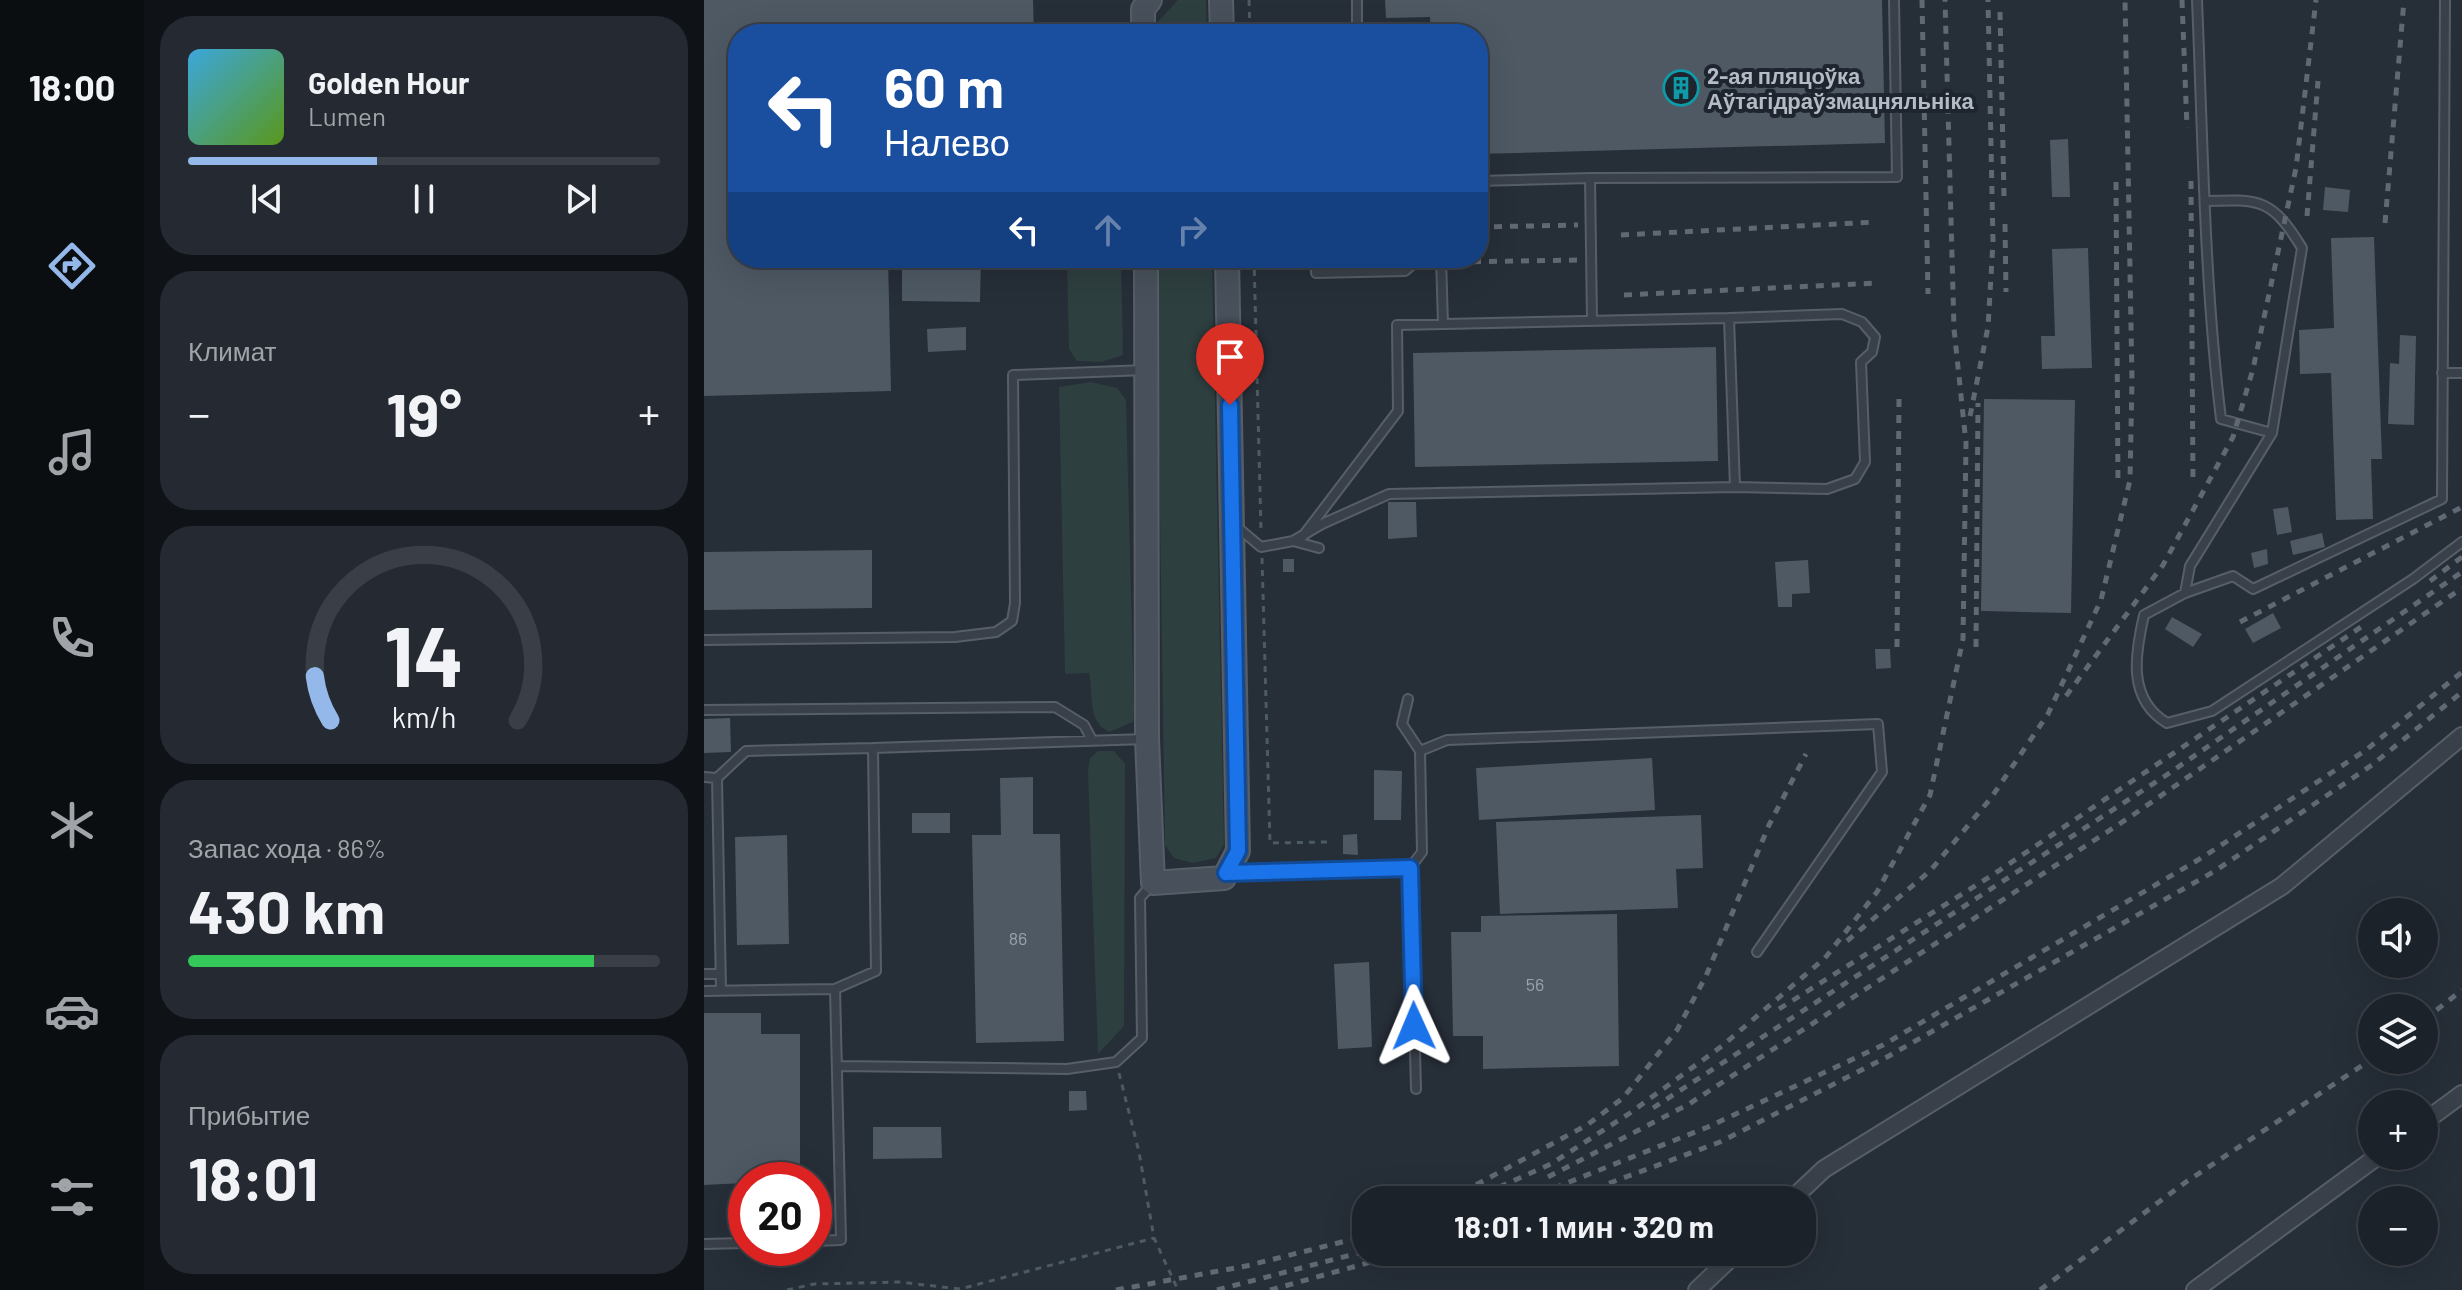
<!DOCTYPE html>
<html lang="ru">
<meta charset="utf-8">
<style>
body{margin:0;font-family:Barlow,sans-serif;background:#252a32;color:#f1f3f6;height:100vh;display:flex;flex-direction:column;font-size:30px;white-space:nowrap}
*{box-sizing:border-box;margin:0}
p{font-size:26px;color:#a0a4a8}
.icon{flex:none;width:44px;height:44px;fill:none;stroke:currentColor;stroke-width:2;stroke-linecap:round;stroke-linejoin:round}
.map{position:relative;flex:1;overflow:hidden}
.sheet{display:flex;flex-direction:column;gap:16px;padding:16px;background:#0f1317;width:560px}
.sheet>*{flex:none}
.banner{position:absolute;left:24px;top:24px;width:760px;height:244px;border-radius:32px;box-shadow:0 8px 32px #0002,0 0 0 2px #3a3f47;background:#1a4fa0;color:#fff;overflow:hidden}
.tools{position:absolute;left:1654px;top:898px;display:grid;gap:16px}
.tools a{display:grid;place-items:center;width:80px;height:80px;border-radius:50%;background:#1c222a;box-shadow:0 8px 32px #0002,0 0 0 2px #3a3f47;font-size:40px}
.speed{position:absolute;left:24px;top:1162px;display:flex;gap:16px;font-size:40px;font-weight:700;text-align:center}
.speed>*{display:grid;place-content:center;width:104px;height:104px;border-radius:50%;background:#1c222a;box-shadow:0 8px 32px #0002,0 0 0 2px #3a3f47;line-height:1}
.speed .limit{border:12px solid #d22;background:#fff;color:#111}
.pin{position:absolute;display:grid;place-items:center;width:68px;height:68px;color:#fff;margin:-82px -34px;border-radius:50% 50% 50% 0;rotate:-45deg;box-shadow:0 0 8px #0007}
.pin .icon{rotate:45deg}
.me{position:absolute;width:88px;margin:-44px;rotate:359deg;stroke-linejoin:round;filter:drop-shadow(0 0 6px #0008)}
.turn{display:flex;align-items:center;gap:28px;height:168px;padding:0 24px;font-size:36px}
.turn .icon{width:104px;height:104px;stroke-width:2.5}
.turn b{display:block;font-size:56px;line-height:68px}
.lanes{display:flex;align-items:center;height:76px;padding:0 24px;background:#0003;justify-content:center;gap:40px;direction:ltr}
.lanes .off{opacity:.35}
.big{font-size:60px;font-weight:700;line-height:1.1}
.sheet .card{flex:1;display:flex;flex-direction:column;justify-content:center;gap:12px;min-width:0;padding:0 28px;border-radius:32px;background:#252a32}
.sheet .dial{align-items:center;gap:0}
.dial svg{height:208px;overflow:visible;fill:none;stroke:#3a3f47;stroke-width:7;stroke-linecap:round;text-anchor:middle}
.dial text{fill:#f1f3f6;stroke:none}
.song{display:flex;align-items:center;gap:24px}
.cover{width:96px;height:96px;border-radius:12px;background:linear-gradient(135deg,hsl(200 70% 55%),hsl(90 70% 35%))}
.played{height:8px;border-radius:4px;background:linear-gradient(90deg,#94b8ea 40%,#3a3f47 40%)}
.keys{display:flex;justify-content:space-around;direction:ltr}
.heat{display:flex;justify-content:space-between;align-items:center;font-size:44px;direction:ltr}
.charge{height:12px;border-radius:6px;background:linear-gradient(90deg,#34c759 86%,#3a3f47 0)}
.trip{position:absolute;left:648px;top:1186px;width:464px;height:80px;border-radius:32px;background:#1c222a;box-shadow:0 8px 32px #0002,0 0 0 2px #3a3f47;font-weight:700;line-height:80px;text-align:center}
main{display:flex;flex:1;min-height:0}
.dock{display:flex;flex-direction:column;width:144px;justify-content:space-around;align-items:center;background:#0b0e11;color:#a0a4a8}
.dock .icon{width:56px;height:56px}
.dock .selected{color:#94b8ea}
.dock b{font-size:36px;color:#f1f3f6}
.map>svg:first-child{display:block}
</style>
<main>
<nav class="dock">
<b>18:00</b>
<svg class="icon selected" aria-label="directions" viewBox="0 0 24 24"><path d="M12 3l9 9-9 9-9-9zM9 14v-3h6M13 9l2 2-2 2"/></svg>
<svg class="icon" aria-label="music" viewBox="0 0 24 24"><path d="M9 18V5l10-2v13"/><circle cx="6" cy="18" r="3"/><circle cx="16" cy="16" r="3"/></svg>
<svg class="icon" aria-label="phone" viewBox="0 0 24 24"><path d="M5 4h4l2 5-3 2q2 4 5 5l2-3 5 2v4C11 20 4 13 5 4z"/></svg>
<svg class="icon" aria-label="climate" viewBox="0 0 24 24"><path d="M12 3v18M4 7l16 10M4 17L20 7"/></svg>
<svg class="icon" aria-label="car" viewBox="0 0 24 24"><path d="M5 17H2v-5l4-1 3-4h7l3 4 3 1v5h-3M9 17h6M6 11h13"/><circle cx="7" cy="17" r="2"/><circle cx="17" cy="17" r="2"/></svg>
<svg class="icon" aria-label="filters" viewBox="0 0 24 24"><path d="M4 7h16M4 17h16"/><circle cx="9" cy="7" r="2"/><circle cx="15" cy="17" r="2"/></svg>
</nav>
<section class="sheet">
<div class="card">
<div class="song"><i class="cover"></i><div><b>Golden Hour</b><p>Lumen</p></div></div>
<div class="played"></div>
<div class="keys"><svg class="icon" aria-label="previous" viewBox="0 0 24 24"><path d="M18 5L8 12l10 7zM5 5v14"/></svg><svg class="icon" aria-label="pause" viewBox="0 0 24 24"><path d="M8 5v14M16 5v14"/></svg><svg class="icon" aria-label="next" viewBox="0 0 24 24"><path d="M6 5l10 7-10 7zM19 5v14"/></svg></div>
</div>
<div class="card"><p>Климат</p>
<div class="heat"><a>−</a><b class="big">19°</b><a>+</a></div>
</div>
<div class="card dial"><svg viewBox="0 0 100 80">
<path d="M14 69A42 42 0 1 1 86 69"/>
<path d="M14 69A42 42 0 0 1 8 52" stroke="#94b8ea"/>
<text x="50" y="56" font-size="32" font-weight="700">14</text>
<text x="50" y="72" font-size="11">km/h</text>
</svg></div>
<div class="card"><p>Запас хода · 86%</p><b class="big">430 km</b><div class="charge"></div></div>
<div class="card"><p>Прибытие</p><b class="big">18:01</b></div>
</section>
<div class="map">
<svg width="1758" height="1290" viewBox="0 0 1758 1290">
<rect width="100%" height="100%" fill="#262e38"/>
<!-- green -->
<path fill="#2e3f3f" d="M474,0h28l1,34h-54v-7z
M412,22v12h-52v-10z
M363,258h54l2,97 -22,7 -24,-1 -8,-12z
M452,258h56l12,586 -8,14 -23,5 -19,-5 -9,-13z
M387,382l26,6 9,12 8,310 -1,12 -24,10c-23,-12 -15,-37 -20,-59l-24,1 -6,-287z
M394,751h16l11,13 -1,262 -26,28 -10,-283 2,-13z"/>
<!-- building -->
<path fill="#4e5964" d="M0,0h329l1,34h-33l1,-7 -119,3v4h-145v224h150l3,133 -187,5z
M681,0h497l3,143 -407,11v-120h-47l-1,-17 -44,1z
M1364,139l2,58h-18l-2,-57z
M1621,187l25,3 -2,22 -25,-2z
M1670,237l8,222h-11l2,60 -37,1 -5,-147 -31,1 -1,-44 35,-2 -3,-90z
M1384,248l4,120 -50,1 -1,-33h14l-3,-87z
M198,258h79l-1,44 -78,-1z
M262,327v23l-38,2 -1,-23z
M1696,335l16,1 -2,89 -26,-1 2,-61 9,1z
M1012,347l2,114 -303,6 -2,-114z
M1280,399l91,1 -4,213 -90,-2z
M684,502h28l1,35 -29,2z
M1584,507l4,25 -15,3 -4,-26z
M1618,533l3,14 -32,8 -3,-14z
M1563,549l1,15 -14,4 -3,-15z
M168,550v58l-168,2v-58z
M579,559h11v13h-11z
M1104,560l2,33 -18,1v13h-14l-3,-45z
M1569,613l8,15 -28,15 -8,-14z
M1468,617l30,17 -9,13 -28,-18z
M1171,649h15l1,19 -15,1z
M26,718l1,34 -27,1v-34z
M948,758l3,52 -176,10 -3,-52z
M670,770l28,1 -1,49h-27z
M329,777v57h27l4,207 -88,2 -4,-208h29l-1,-57z
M208,813h38v20h-38z
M997,815l2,53 -27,1 2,39 -178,6 -4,-92z
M653,834l1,21 -15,-1v-19z
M83,835l2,109 -52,1 -2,-108z
M913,914l2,152 -136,3v-33h-30l-2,-104h30v-16z
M665,962l3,85 -34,2 -4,-85z
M0,1013h57v21h39v146l-96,5z
M365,1091h17l1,19 -18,1z
M169,1127h68l1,31 -69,1z"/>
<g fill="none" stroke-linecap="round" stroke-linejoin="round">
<defs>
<path id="lane" d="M1493,0c6,140 7,280 24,419l51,14 30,-185c-30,-49 -41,-49 -96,-47
M1741,0l-3,499 -189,90 -20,-13 -48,17 -41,22c-9,39 -17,84 23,108l45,-12 201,-132 49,-37
M643,34l10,-3v-31
M774,181l112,-3
M612,258v15l89,-2 15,-13
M737,258l2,66
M1025,318l113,-4 20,8 13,15 -3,15 -11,10 4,100 -10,17 -28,10 -92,-2
M888,321l-2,-143 307,-1 -3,-177
M1738,373h20
M532,526l25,21 32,-6 26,7
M589,541l29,-17 67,-30 346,-7 -6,-169 -332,7 1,86 -95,125
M1481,593l5,-27 82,-133
M0,640l251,-3 41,-5 16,-11 3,-18 -2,-228 133,-5
M704,699l-6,25 18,27 2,101 -12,16
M0,710l351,-3 29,18 8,15
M169,748l273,-9
M716,751l27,-11 431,-16 4,48 -125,180
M0,777l13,1 4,212
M13,778l29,-27 127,-3 3,223 -41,18
M527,873l179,-5 6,221
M0,974h15
M0,991l131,-2 6,251 -27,1
M136,1066l227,3 49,-7 26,-24 -2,-140 12,-14
M0,1244l42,-1"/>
<path id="street" d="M1720,1122l38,-28
M1087,1200l33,-31 458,-283 180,-150
M993,1290l40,-38
M1491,1290l183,-134"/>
<path id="secondary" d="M517,0l1,34
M439,34v-25l7,-9
M442,258l1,481 6,144 71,-5 14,-27 -11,-593"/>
</defs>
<!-- lane casing -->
<use href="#lane" stroke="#575e67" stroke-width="12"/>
<!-- street casing -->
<use href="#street" stroke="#575e67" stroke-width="20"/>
<!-- secondary casing -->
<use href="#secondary" stroke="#575e67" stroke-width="26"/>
<!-- path -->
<path stroke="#4c5c5e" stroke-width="3" stroke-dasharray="6 6" stroke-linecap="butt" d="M545,0l1,34
M550,258l7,272
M558,558l8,285 57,-1
M415,1073l20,79 15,86 24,52
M83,1290l27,-6 85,-2 61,7 194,-51"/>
<!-- lane -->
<use href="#lane" stroke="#394049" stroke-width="8"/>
<!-- street -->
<use href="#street" stroke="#394049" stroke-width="16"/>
<!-- secondary -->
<use href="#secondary" stroke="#48505b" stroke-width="22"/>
<!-- rail -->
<path stroke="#606873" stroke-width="5" stroke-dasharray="8 8" stroke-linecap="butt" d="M1218,0l6,294
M1478,0l5,128
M1296,12l4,184
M1487,181l2,304
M1412,182l2,304
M1603,216l11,-135
M1681,223l19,-223
M1301,224l1,68
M774,227l100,-2
M917,235l255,-13
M753,262l122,-2
M920,295l255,-12
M1266,416l18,-89 5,-85 -5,-242
M1726,581l32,-24
M1536,622l222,-115
M1193,647l2,-249
M1272,647l2,-244
M1362,696l97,-131 70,-128 20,-68 43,-201 20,-168
M1143,941l83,-70 61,-73 57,-84 53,-114 29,-120 2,-100 -7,-380
M1075,1009l212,-133 376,-253
M1720,1020l38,-30
M949,1108l512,-332 297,-204
M844,1177l141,-73 441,-287 332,-229
M744,1200l139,-75 36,-27 54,-68 29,-54 63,-151 37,-71
M766,1200l81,-36 79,-51 92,-67 103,-88 52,-66 53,-97 33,-156 3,-196 -12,-114 -9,-329
M820,1200l184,-73 175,-82 320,-188 163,-107 96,-78
M860,1200l156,-58 167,-85 328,-186 157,-106 90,-73
M412,1290l130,-24 120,-30
M513,1290l149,-39
M566,1290l137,-38
M1336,1290l146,-108 186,-123"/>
</g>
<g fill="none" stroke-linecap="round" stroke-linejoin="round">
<defs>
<path id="route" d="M526,405l8,446 -12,22 184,-5 4,158"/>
</defs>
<!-- route casing -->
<use href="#route" stroke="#114b97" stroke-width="20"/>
<!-- route -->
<use href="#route" stroke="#1a73e8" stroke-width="14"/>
</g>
<!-- icons -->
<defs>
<symbol id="building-ring" viewBox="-11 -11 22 22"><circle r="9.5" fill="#1e252e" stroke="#0f9aa8" stroke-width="1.5"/><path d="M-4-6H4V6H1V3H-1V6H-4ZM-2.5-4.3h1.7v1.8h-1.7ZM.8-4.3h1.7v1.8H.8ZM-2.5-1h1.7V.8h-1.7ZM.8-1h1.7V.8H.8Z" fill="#0f9aa8"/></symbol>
</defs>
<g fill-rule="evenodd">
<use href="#building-ring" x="957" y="68" width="40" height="40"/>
</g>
<g text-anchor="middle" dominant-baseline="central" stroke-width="8" stroke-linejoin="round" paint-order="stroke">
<!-- number labels -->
<g font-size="18" fill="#9aa2ad">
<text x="314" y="938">86</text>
<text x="831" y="984">56</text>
</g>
<!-- poi labels -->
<g font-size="22" font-weight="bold" fill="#b4bbc5" stroke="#1e252e" text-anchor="start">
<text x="1003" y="75">2-ая пляцоўка<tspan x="1003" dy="25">Аўтагідраўзмацняльніка</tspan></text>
</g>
</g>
</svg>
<div class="tools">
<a><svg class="icon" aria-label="sound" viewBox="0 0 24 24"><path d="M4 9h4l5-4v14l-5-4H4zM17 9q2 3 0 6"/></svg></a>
<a><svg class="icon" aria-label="layers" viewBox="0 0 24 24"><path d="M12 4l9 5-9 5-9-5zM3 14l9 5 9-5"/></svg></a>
<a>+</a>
<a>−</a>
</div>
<div class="speed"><div class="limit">20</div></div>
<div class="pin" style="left:526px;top:405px;background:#d93025"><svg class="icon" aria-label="arrive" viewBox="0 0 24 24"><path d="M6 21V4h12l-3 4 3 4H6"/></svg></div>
<svg class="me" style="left:710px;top:1026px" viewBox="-20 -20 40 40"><path d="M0-17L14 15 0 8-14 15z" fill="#1a73e8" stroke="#fff" stroke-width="4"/></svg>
<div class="trip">18:01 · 1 мин · 320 m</div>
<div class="banner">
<div class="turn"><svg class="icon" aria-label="left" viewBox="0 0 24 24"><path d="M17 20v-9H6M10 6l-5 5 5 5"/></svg><div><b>60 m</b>Налево</div></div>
<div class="lanes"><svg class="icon" aria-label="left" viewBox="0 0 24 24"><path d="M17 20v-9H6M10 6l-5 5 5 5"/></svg><svg class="icon off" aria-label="ahead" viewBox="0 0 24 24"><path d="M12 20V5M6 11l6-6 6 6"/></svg><svg class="icon off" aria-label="right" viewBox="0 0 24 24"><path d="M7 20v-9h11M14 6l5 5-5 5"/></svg></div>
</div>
</div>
</main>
